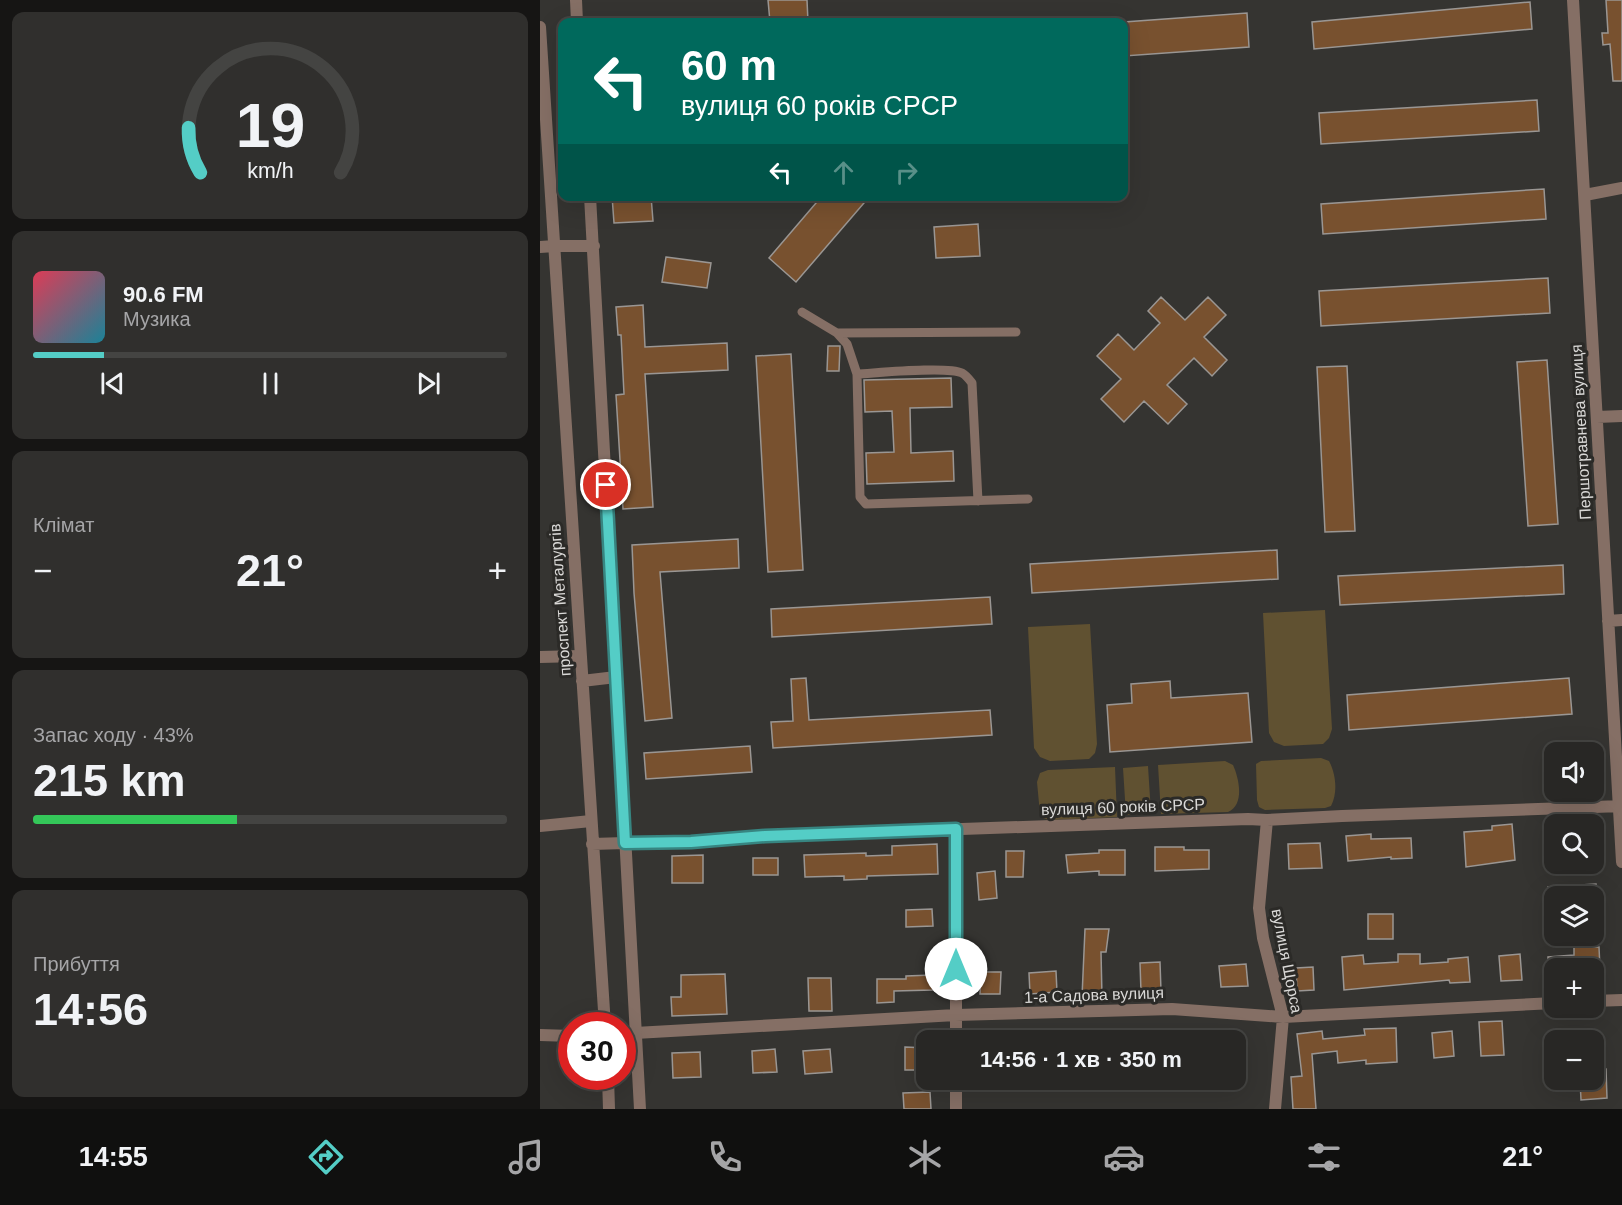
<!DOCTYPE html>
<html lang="uk">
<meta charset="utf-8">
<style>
body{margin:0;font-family:Arial,sans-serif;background:#302f2d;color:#f1f3f6;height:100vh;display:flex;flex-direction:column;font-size:22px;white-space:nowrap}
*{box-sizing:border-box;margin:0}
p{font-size:20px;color:#a5a5a7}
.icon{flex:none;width:33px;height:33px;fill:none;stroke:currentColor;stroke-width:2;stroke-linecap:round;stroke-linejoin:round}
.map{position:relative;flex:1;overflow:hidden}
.side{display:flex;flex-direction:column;gap:12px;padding:12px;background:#161514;width:540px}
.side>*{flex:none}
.banner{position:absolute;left:18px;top:18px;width:570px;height:183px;border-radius:12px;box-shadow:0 6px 24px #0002,0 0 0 2px #444442;background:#00695c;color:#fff;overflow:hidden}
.controls{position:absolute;left:1004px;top:742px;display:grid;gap:12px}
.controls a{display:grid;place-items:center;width:60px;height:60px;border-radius:12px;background:#282725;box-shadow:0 6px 24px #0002,0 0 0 2px #444442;font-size:30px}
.speed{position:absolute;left:18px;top:1012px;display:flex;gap:12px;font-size:30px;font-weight:700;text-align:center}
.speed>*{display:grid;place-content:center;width:78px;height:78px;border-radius:50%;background:#282725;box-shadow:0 6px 24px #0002,0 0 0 2px #444442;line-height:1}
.speed .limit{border:9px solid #d22;background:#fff;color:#111}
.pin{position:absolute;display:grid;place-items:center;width:51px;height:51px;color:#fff;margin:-26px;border:3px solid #fff;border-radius:50%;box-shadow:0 2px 6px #0007}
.me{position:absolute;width:66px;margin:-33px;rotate:0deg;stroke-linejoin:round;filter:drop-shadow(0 0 4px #0008)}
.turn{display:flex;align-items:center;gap:21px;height:126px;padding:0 24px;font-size:27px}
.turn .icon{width:78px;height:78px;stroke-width:2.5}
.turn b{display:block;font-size:42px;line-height:51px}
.lanes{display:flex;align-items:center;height:57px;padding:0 24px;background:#0003;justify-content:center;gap:30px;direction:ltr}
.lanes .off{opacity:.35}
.big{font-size:45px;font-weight:700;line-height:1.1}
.side .tile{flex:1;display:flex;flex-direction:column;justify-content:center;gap:9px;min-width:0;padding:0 21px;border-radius:12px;background:#302f2d}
.side .dial{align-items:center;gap:0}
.dial svg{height:156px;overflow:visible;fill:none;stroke:#444442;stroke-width:7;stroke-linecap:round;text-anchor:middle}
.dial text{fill:#f1f3f6;stroke:none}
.song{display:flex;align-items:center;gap:18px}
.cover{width:72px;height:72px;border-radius:9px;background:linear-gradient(135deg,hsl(350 70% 55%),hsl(190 70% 35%))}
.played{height:6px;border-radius:3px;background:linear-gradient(90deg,#54cdc6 15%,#444442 15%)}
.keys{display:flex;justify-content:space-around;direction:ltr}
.heat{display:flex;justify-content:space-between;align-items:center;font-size:33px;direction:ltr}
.charge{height:9px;border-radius:4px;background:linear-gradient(90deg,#34c759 43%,#444442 0)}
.trip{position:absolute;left:376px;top:1030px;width:330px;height:60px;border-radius:12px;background:#282725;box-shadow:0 6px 24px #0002,0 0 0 2px #444442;font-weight:700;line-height:60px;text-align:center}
.tab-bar{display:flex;height:96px;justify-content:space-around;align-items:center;background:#10100f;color:#a5a5a7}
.tab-bar .icon{width:42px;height:42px}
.tab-bar .selected{color:#54cdc6}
.tab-bar b{font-size:27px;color:#f1f3f6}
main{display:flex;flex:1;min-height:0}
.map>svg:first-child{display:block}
</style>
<main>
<section class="side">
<div class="tile dial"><svg viewBox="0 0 100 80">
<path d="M14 69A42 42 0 1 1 86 69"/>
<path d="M14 69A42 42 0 0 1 8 46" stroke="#54cdc6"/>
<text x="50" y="56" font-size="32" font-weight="700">19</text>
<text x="50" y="72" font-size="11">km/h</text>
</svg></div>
<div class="tile">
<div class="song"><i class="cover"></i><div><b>90.6 FM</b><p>Музика</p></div></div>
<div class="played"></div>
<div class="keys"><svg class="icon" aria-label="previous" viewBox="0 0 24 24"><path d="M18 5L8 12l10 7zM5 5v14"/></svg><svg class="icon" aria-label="pause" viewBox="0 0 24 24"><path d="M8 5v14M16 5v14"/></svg><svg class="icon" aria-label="next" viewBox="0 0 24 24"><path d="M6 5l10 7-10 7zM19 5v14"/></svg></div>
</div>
<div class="tile"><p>Клімат</p>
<div class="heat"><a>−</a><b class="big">21°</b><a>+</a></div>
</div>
<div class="tile"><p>Запас ходу · 43%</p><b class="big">215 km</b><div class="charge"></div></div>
<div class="tile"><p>Прибуття</p><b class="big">14:56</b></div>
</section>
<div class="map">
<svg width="1082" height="1109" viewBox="0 0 1082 1109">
<rect width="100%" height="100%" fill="#353431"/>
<!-- green -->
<path fill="#605131" d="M785,610l7,119 -3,9 -6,6 -39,2 -10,-4 -5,-9 -6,-120z
M550,624l7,120 -2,9 -6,6 -39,2 -10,-4 -6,-9 -6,-121z
M781,758l8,3c7,13 9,32 2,45l-6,2 -60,2 -6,-3 -2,-7 -1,-36 5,-3z
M685,761l8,4c6,13 12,40 -5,47l-67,2 -3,-49z
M608,766l3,47 -25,2 -3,-47z
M575,767l2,50 -68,3 -6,-2 -3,-4 -3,-32 3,-9 8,-3z"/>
<!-- building -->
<path fill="#78512f" stroke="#9a9693" stroke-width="1.5" d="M228,0h39l1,22h-38z
M1066,0h16v81h-9l-3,-37 -7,1 -1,-12h6z
M990,2l2,27 -218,20 -2,-27z
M707,13l2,34 -125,9v-34z
M997,100l2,31 -218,13 -2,-31z
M1004,189l2,30 -223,15 -2,-30z
M72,196h39l2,25 -39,2z
M282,196h48l-74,86 -27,-24z
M438,224l2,32 -44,2 -2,-31z
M126,257l45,6 -4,25 -45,-6z
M1008,278l2,35 -229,13 -2,-35z
M621,297l24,23 23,-23 18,18 -22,22 23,23 -15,16 -18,-18 -27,27 20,19 -19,20 -24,-23 -20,21 -23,-23 20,-20 -24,-23 21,-22 16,16 26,-27 -12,-12z
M103,305l2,42 82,-4 1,27 -83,4 8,133 -30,2 -7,-114 8,-1 -3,-59h-3l-2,-28z
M288,346h12l-1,25h-12z
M251,354l12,216 -35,2 -12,-216z
M1007,360l11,164 -30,2 -11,-164z
M807,366l8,165 -30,1 -8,-165z
M411,378l1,29 -42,1 1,45 42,-2 1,30 -87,3 -1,-31 28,-1 -2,-41 -27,1 -1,-32z
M198,539l1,29 -79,4 12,146 -27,3 -11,-128 -2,-48z
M737,550l1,29 -246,14 -2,-29z
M1023,565l1,29 -224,11 -2,-29z
M450,597l2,27 -220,13 -1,-28z
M266,678l3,42 181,-10 2,25 -219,13 -2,-26 22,-1 -2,-42z
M1029,678l3,36 -223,16 -2,-35z
M630,681l1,17 77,-5 4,49 -142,10 -3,-47 25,-2 -1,-19z
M210,746l2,26 -106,7 -2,-26z
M972,824l3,36 -49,7 -2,-35 28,-2v-4z
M831,834v5l40,-1 1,20 -21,1v-2l-43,4 -2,-25z
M780,843l2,25 -33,1 -1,-25z
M397,844l1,30 -71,2v3l-23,1v-4l-39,1 -1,-22 62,-2v3l26,-1v-9z
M615,847h29v3h25v19l-54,2z
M559,850h26v25h-26v-4l-31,2 -2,-18 33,-2z
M466,851h18l-1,26h-17z
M163,855v28h-31v-27z
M213,858h25v17h-25z
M455,871l2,27 -18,2 -2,-27z
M1056,884l1,13h-48l-1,-10z
M392,909l1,17 -27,1v-17z
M828,914h25v25h-25z
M545,929h24l-3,23h-5l1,45h-20z
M1034,947h25l1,22h-52v-12l26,-2z
M858,954h22v10l28,-2v-3l20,-2 2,25 -20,1 -1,-3 -105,10 -2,-33 21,-2 1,9 34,-2z
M980,954l2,26 -21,1 -2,-25z
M620,962l1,29 -20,1 -1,-29z
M706,964l2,22 -27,1 -2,-21z
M773,967l1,23 -17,1 -1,-23z
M516,971l1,21 -27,2 -1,-21z
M441,972h20l-1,22h-20z
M185,974l2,40 -55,2 -1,-19h10v-22z
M392,975l1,15 -39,1v11l-17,1v-24h29v-3z
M268,978h23l1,33h-23z
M962,1021l2,34 -23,1 -2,-34z
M856,1028l1,34 -31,2v-4l-28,3 -1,-12 -25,3 4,55h-23l-2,-32 11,-1 -5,-42 25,-3 1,8 42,-4 -1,-6z
M912,1031l2,25 -20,2 -2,-25z
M365,1047l22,1v22h-22z
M235,1049l2,23 -24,1 -1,-22z
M290,1049l2,23 -27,2 -2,-23z
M160,1052l1,25 -28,1 -1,-25z
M1066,1069l1,29 -26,2 -1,-20h13v-10z
M390,1092l1,17h-27l-1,-16z"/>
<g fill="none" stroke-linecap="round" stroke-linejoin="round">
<!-- service -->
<path stroke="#856f65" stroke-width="9" d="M262,312l35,21 10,11 10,30 3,123 6,7 162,-5
M297,333l179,-1
M317,374c20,-1 90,-8 105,-1 4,2 7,6 10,10l6,118"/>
<!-- minor -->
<path stroke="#856f65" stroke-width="12" d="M1033,0l49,862
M1045,195l37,-7
M0,247l15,-1
M1057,417l25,-1
M1068,621l14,-1
M0,657l40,-1
M727,820l-8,88 4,30 20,79 -8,92
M0,826l51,-5
M416,829v212
M85,843l66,-1 74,-6 483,-17 19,1 75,-4 280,-10
M1053,1001l29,-1
M95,1033l321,-18 216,-6 111,8 271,-14
M0,1035l32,1
M416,1109v-29"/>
<!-- tertiary -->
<path stroke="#856f65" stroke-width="12" d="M36,0l1,22
M0,27l65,999
M50,196l50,913
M15,246h39
M42,681l34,-4
M52,844l33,-1
M82,1034l13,-1
M68,1077l1,32"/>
</g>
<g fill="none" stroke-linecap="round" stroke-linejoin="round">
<defs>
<path id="route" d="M66,485l19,358 66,-1 74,-6 191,-7v140"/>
</defs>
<!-- route casing -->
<use href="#route" stroke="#378581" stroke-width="15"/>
<!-- route -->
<use href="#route" stroke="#54cdc6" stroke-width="10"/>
</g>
<g text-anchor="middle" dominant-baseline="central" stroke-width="6" stroke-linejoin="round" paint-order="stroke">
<!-- street labels -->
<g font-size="16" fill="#dad9d7" stroke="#2b2a27">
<text transform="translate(1041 432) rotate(-93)">Першотравнева вулиця</text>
<text transform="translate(20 600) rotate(-94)">проспект Металургів</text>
<text transform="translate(583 807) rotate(-2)">вулиця 60 років СРСР</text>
<text transform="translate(747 961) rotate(79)">вулиця Щорса</text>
<text transform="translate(554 995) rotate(-2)">1-а Садова вулиця</text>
</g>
</g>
</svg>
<div class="controls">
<a><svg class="icon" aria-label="sound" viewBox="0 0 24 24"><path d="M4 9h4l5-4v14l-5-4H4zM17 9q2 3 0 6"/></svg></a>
<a><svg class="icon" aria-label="search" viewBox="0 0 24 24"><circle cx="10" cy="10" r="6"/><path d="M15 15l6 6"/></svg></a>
<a><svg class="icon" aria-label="layers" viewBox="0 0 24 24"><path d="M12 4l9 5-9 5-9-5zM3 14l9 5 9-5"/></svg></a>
<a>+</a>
<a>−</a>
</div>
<div class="speed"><div class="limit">30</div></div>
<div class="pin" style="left:66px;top:485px;background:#d93025"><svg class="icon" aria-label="arrive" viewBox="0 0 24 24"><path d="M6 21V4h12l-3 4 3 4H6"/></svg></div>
<svg class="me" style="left:416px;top:969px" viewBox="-20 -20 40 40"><circle r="19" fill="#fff"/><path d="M0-13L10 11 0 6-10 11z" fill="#54cdc6"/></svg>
<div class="trip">14:56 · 1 хв · 350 m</div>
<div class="banner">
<div class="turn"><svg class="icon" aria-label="left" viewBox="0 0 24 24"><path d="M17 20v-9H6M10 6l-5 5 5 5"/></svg><div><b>60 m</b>вулиця 60 років СРСР</div></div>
<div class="lanes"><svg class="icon" aria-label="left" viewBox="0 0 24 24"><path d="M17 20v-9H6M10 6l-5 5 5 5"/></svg><svg class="icon off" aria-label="ahead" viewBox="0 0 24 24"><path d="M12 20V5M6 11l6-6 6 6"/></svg><svg class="icon off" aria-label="right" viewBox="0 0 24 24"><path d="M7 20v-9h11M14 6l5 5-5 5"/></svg></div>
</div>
</div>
</main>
<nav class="tab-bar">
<b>14:55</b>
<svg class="icon selected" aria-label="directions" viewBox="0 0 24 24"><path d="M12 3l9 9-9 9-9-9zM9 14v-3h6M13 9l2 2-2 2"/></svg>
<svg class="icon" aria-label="music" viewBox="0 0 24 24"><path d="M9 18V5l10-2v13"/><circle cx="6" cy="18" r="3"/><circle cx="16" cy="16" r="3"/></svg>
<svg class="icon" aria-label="phone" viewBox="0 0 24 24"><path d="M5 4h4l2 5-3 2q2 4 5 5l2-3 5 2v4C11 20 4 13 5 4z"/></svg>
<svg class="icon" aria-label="climate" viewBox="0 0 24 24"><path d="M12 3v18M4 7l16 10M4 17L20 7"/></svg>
<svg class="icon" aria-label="car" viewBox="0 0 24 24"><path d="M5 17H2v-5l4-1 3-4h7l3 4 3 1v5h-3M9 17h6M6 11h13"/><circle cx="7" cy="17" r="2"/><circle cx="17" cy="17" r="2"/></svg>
<svg class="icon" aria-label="filters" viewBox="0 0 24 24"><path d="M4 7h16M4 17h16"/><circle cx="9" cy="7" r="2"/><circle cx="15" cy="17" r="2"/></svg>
<b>21°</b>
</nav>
